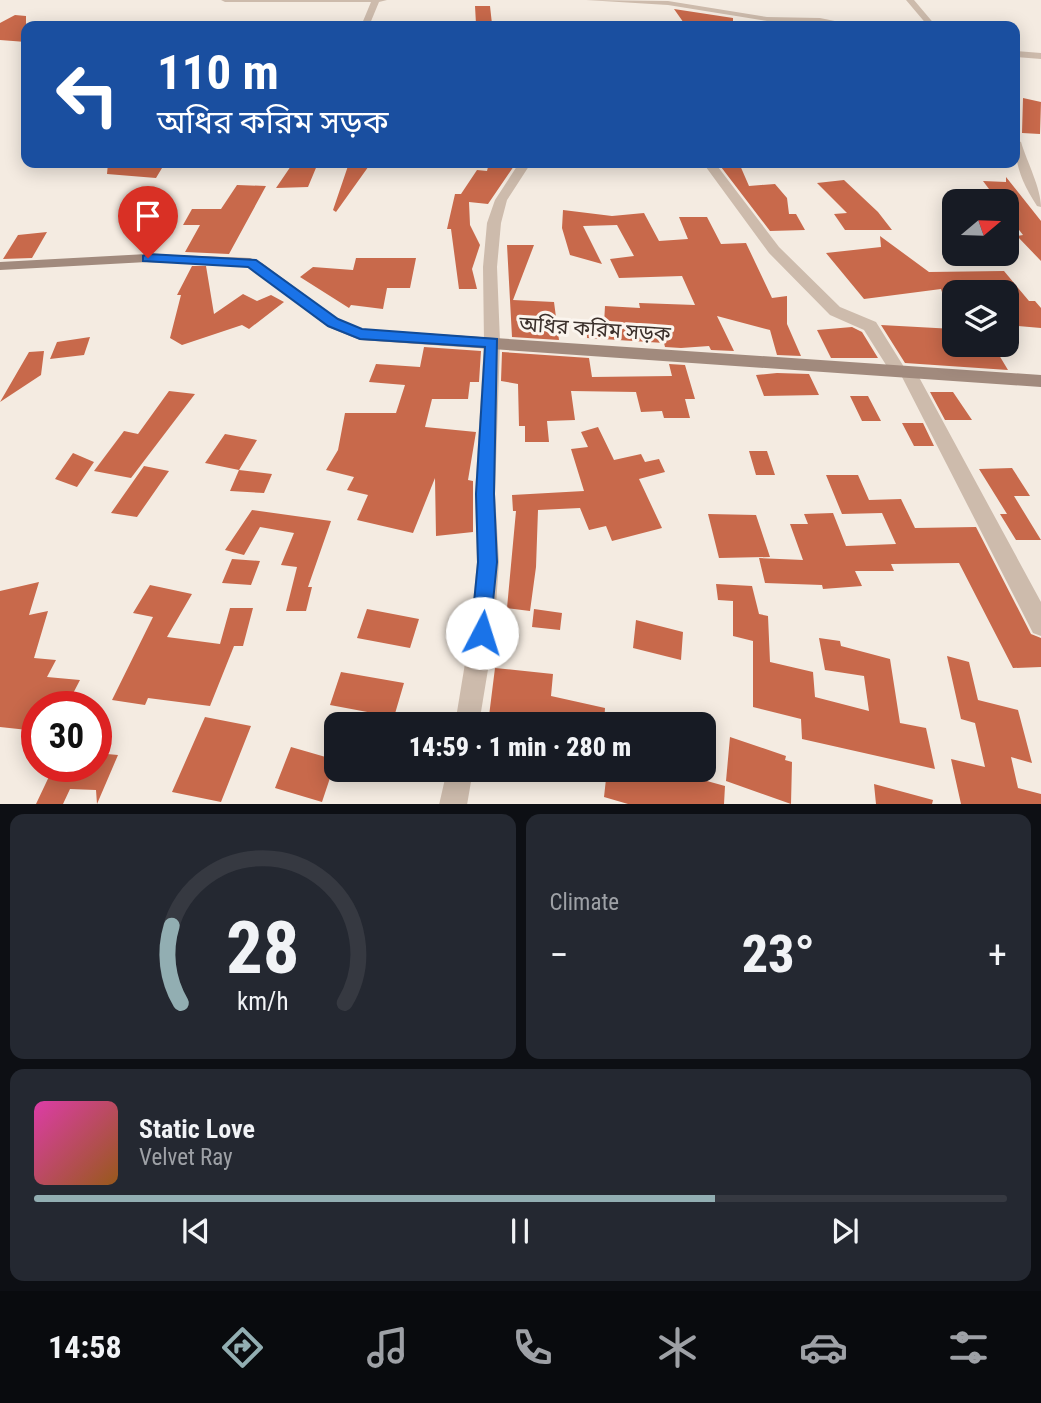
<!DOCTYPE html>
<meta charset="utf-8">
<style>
body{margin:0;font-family:"Roboto Condensed","Noto Sans Bengali",sans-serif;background:#242831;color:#f1f3f6;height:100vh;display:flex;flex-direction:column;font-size:26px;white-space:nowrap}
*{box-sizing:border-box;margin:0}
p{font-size:23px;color:#9ea1a6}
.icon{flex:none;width:38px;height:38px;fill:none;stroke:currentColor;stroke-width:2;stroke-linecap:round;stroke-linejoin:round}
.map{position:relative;height:804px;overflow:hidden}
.panel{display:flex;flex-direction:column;gap:10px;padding:10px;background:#0d0f14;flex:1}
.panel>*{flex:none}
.hud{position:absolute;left:21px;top:21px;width:999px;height:147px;border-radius:14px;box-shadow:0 4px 18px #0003;background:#1a4fa0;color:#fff;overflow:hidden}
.needle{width:46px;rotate:71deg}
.controls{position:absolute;left:942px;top:189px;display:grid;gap:14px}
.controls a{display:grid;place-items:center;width:77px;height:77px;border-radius:14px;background:#171b24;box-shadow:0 4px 18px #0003;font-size:35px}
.speed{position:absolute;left:21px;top:691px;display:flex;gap:14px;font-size:35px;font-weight:700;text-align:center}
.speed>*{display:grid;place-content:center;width:91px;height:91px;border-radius:50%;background:#171b24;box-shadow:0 4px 18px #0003;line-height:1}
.speed .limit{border:10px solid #d22;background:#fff;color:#111}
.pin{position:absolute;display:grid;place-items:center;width:60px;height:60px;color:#fff;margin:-72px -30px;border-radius:50% 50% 50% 0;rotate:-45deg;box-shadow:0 0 7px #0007}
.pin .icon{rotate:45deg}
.me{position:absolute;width:77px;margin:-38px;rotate:5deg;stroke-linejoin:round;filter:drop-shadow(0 0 5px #0008)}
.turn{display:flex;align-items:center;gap:24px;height:147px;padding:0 21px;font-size:32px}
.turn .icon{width:91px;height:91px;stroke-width:2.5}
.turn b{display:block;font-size:49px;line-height:60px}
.big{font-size:52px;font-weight:800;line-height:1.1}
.panel .tile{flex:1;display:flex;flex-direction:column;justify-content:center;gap:10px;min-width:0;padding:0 24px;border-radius:14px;background:#242831}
.panel .dial{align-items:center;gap:0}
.dial svg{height:182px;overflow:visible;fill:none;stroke:#363941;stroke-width:7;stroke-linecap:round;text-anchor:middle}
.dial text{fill:#f1f3f6;stroke:none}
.song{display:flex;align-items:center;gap:21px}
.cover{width:84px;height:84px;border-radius:10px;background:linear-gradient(135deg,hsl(320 70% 55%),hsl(30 70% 35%))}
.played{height:7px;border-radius:4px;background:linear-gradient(90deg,#92aeb2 70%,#363941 70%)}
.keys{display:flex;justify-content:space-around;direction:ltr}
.heat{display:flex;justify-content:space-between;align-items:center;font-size:38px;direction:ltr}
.panel .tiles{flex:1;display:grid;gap:10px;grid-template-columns:1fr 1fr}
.tile:last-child{grid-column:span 2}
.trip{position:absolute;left:324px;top:712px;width:392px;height:70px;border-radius:14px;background:#171b24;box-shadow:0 4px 18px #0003;font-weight:800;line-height:70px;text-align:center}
.tabs{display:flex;height:112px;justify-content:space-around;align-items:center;background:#090b0e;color:#9ea1a6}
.tabs .icon{width:49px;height:49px}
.tabs .selected{color:#92aeb2}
.tabs b{font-size:32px;color:#f1f3f6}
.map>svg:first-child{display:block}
</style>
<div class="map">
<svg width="1041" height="805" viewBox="0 0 1041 805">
<rect width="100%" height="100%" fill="#f4ebe1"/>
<!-- building -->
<path fill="#c8694b" d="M475,6h15l2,18h-16z
M674,9l59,9v8h-47z
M15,15l11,1v26l-26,-2v-17z
M1023,98l18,4 -1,32 -18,-1z
M108,163h57l-9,15 -49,-4z
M293,163h25l-10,24 -32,1z
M349,163h22l-35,49 -3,-2z
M489,163h27l-28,41 -19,-2 1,23 10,20 -8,24 5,20h-18l-8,-60h-4l8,-35h6l16,-24 10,1z
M718,163h21l10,23 26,-2 12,14 2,16h7l9,16 -35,1z
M1006,177l35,44v40l-24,-25 6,-1 -17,-22v-12h-8l-15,-20 23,1z
M844,180l34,32 14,18h-47l-11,-16 13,-1 -30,-30z
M237,185l29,1 -37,68 -44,-2 15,-27h-17l9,-16h29z
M563,210l49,6 32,-3 15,28 29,-2 -9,-22h28l14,27 25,-1 26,55 15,-2v28l14,32 -24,-1 -7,-25 -53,-14 17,35 -23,-1 -2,-4 -28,2 -16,-1 -1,-4 -77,-5v-15l17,1 1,-18 35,2 -1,-5 56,2 -13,-29 -63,2 -9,-19 24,-3 -17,-31 -34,1 19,38 -32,-9 -8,-27z
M47,232l-15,26 -29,1 15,-24z
M880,236l49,36 75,-1 25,30h6l6,7v20l-23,-2 -12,-16v-18h-52v28h-3l-10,-31 -77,10 -38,-46 55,-6z
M507,245h27l-21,55 41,2 5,38 -47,-3z
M356,258h60l-6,30h-23l-4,21 -32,-4 -2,3 -49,-31 13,-10 40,3z
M192,266h14l8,48 29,-20 14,7 14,-6 13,7 -35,27 -7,-4 -60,20 -12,-7 11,-43h-4z
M881,325l73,4v16h39l15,25 -103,-7z
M852,327l10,5 16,26h-47l-14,-28z
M90,337l-6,18 -34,4 7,-17z
M424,347l57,4 -2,31h-9l-2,17h-36l-7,28 51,5 -8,48 5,1v51l-37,4 -1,-58 -22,55 -56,-13 11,-25 -21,-5 7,-13 -28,-7 12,-20 7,-37h51l9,-28 -36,-3 7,-18 44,3z
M44,351l-3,24 -41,27 29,-50z
M502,352l87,6 3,19 80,-1 -3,-12 16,1 10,34h-10l5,19h-26l-2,-7 -21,1 -5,-20 -65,-1 4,29 -28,1 2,21h-24v-16h-6l-1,-42 -17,-3z
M777,373l32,1 10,21 -55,1 -8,-21z
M169,391l26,3 -64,84 -37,-7 30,-40 14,3z
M930,392h23l19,28h-27z
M850,396h18l13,25h-19z
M902,423h21l11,23h-20z
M598,427l16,33 27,-6 4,8 14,-3 6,13 -26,7 23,49 -50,13 -6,-15 -17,4 -9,-22 -42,2 -2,57 -6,44 -23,-3 9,-97h-3l-1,-16 72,-4 -13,-42 17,-2 -7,-15z
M225,434l32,6 -18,30 -34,-7z
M749,451h18l8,24h-19z
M73,453l21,9 -17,25 -22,-8z
M144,466l25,5 -32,46 -26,-4z
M1012,468l18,28h-16l27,44h-25l-16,-26h7l-28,-45z
M239,470l33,4 -8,19 -34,-2z
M826,475h32l11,25 32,-1 14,29 61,-1 55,107 10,4v29l-28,1 -54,-105 -68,1 3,7h-39l7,15 -39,3 -1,-4 -57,-2 -6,-25 44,2 -13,-36h18l-4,-10 29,-1 13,33 50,-2 -14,-31 -40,1z
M252,510l79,11 -23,66h4l-6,24h-20l11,-44 -16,-2 13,-32 -34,-6 -16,28 -19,-5z
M708,514l48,1 14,42 -51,1z
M232,559l28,2 -9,24 -29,-2z
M39,582l-10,33 19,-4 -14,47 22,2 -9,17 33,3 -14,27h-29v24l-37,-4v-136z
M716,584l36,2 7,28 9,2 2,46 43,10 2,25 54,14 -5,-35 -39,-6 -6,-32 21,3 1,5 49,13 10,64 26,5 9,41 -133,-30 -1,-20 -48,-12v-66l-20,-5v-35l-15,-1z
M150,585l42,9 -25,43 53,7 10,-36h23l-10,38h-9l-24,60 -62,-8 -3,7 -33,-5 41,-83 -20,-4z
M367,609l52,10 -9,29 -53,-10z
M534,609l28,4 -2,17 -28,-3z
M636,620l47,12 -2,28 -48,-12z
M947,656l22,6 9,38 40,10 14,53 -21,-6 7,31 23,6v10h-80l-10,-45 34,8 -10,-44 -14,-4z
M495,668l58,6 -2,22 54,12 -1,16h-116z
M341,672l63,11 -10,34 -64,-12z
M205,717l46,9 -30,76 -49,-10z
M730,737l56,19 -1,4 7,2 -1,42 -65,-23z
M291,747l45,13 -14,42 -47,-14z
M96,753l22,2 -21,49 -1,-14 -26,-1 -7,15h-27l18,-38h42z
M607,770h60l58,16 -1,18h-96l-24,-7z
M874,784l59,16 -1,4h-56z"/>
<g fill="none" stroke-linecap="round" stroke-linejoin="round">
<!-- minor -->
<path fill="#cdbbac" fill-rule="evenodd" d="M221,0h166l-8,2 -10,24h-8l10,-24h-146z
M586,0l82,1 99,16 53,1 39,8 -92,-5 -99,-16z
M906,0h8l22,26h-8z
M1015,51l26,2v6l-26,-2z
M1015,139l6,3c6,20 20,46 20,65l-4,-1c-15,-23 -22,-40 -22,-67z
M519,163h12l-24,37 -6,23 -4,44 3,75 -5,152 4,68 -5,71 -15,91h-24l15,-91 7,-71 -2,-68 9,-152 -1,-75 4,-44 8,-23z
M703,163h12l64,84 61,60 36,15 28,45 10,1 127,234v34l-8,-3 -131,-256 -9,-1 -29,-46 -34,-15 -61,-62z
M447,770h26l-6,35h-28z"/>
<!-- secondary -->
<path fill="#a18a7d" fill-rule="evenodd" d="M147,254l103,4 12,5 76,56 24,10 679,46v12l-681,-47 -32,-13 -76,-58 -9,-4 -96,-3 -147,8v-8z"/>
</g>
<!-- route -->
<path fill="#1a73e8" stroke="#114b97" stroke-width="2" d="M148,254l108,6 82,59 24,10 135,10 -3,155 3,68 -8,79 -7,3 -8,-3 -3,-8 7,-71 -2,-68 9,-147 -125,-8 -32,-13 -80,-59 -105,-6v-5z"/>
<g text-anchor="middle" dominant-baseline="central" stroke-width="6" stroke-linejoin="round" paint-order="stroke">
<!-- street labels -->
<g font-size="21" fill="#3b302b" stroke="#fbf5ee">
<text transform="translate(595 329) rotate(4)">অধির করিম সড়ক</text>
</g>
</g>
</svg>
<div class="controls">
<a><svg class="needle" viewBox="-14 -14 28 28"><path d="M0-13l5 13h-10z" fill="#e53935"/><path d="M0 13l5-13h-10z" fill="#9ea1a6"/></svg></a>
<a><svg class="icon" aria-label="layers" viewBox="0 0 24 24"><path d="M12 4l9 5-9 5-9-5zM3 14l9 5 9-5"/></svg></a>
</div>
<div class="speed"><div class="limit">30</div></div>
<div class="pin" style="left:148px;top:258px;background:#d93025"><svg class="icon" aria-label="arrive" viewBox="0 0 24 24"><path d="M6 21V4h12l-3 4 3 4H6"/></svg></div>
<svg class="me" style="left:482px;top:633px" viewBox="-20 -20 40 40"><circle r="19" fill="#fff"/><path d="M0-13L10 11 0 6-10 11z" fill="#1a73e8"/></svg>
<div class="trip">14:59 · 1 min · 280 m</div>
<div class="hud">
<div class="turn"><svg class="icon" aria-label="left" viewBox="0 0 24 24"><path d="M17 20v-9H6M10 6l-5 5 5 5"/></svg><div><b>110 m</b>অধির করিম সড়ক</div></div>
</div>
</div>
<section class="panel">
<div class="tiles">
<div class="tile dial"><svg viewBox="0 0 100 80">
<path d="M14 69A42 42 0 1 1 86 69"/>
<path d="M14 69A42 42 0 0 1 10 35" stroke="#92aeb2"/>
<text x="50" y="56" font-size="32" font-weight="700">28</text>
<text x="50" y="72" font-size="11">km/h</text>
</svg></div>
<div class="tile"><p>Climate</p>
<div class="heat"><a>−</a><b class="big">23°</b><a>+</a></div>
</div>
<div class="tile">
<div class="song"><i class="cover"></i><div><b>Static Love</b><p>Velvet Ray</p></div></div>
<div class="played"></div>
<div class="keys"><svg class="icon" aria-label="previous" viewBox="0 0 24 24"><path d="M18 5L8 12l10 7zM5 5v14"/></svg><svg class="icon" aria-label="pause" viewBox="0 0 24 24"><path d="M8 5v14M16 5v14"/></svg><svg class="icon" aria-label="next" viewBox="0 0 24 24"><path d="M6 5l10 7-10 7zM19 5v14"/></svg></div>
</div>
</div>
</section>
<nav class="tabs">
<b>14:58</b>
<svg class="icon selected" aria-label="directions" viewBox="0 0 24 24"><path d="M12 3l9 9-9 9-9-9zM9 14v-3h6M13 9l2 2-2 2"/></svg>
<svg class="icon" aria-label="music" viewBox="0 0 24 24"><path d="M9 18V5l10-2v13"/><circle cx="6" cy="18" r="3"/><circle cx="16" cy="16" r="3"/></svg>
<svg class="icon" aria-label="phone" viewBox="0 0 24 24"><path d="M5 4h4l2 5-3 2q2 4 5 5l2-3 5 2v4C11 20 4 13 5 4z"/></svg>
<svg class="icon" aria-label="climate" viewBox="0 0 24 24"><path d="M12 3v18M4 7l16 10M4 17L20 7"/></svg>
<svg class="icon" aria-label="car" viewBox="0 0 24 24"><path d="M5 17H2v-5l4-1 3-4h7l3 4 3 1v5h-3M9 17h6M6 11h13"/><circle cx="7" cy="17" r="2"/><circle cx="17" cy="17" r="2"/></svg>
<svg class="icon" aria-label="filters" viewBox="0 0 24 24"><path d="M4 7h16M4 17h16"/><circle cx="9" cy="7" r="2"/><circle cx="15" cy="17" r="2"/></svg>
</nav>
